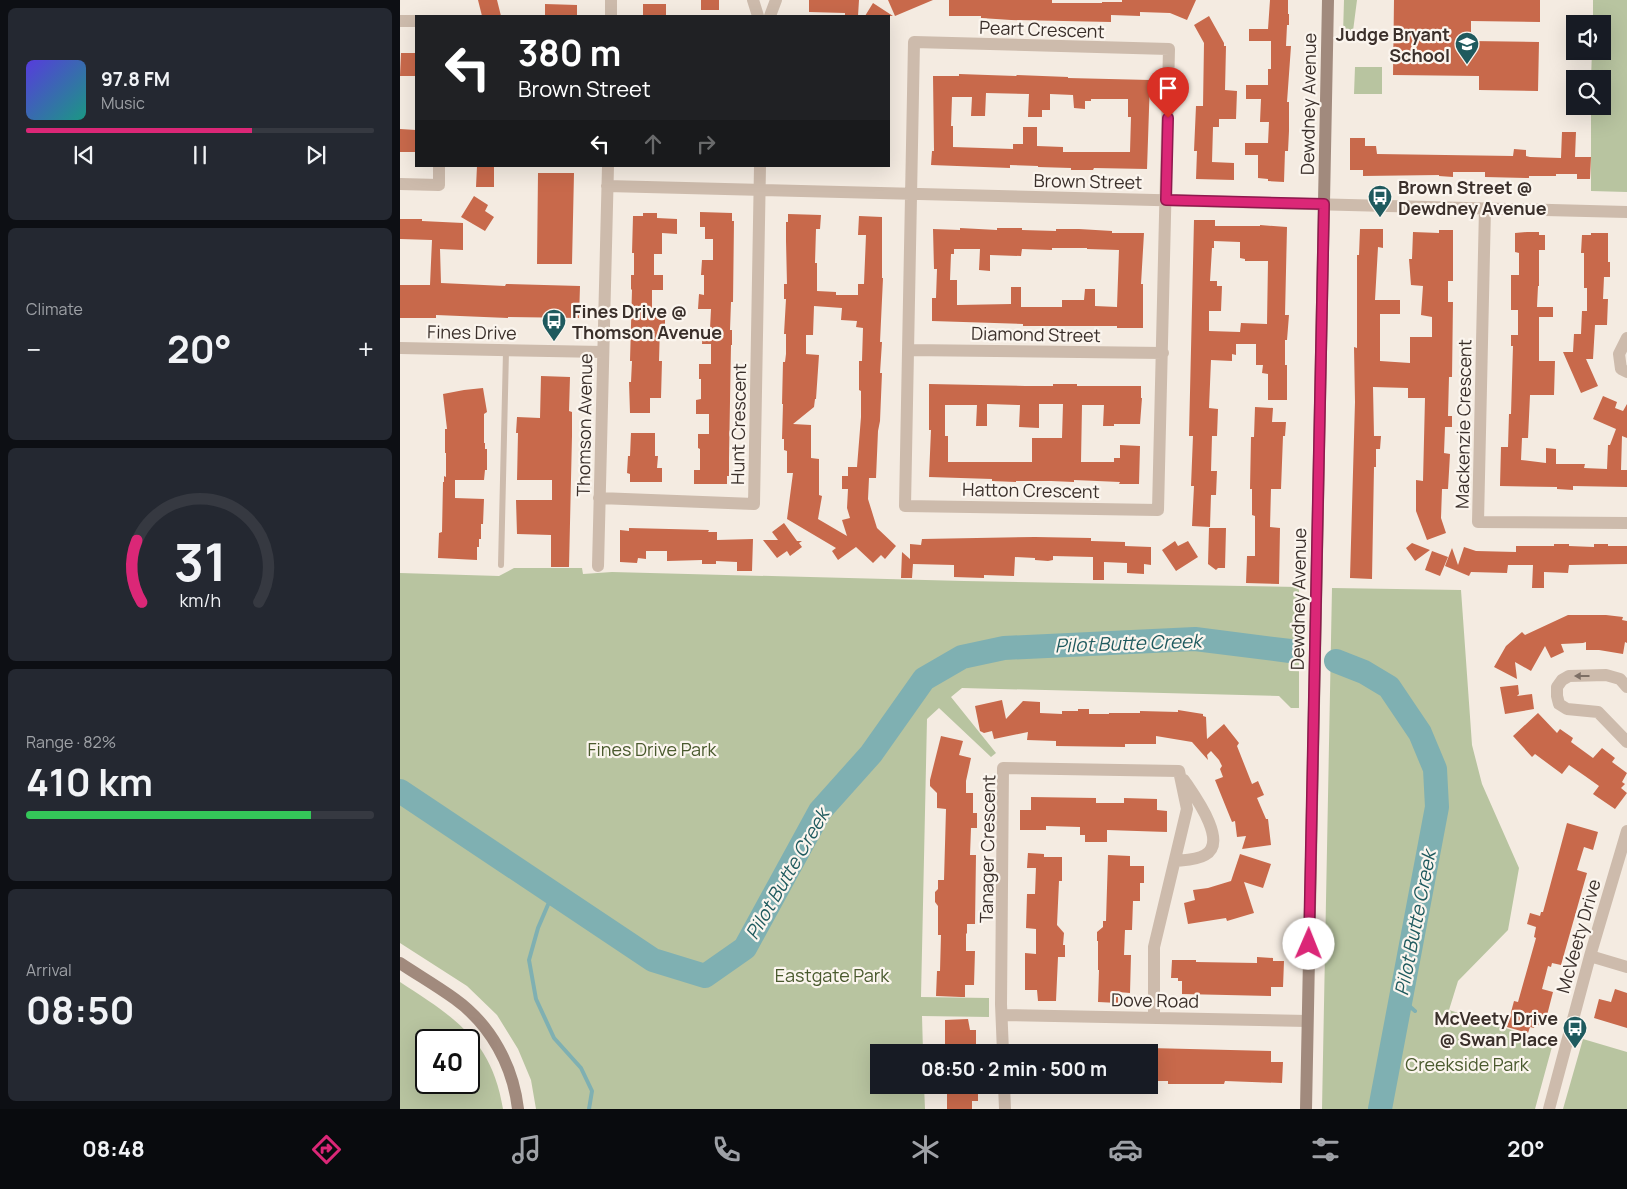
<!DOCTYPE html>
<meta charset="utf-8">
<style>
body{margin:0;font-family:Manrope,sans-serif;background:#242831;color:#f1f3f6;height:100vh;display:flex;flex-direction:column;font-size:19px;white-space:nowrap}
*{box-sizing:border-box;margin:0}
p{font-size:16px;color:#9ea1a6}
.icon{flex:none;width:28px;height:28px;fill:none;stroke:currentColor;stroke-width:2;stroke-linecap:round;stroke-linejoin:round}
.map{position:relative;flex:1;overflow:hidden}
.panel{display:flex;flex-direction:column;gap:8px;padding:8px;background:#0d0f14;width:400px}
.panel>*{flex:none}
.banner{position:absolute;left:15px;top:15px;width:475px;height:152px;border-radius:0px;box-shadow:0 5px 20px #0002;background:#202124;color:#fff;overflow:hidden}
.buttons{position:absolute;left:1166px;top:15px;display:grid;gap:10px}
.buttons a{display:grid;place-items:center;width:45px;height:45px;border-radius:0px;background:#171b24;box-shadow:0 5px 20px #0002;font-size:25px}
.speed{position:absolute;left:15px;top:1029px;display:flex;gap:10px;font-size:25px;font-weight:700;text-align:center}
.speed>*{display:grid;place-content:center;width:65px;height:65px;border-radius:50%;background:#171b24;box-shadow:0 5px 20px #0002;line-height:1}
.speed .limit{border:2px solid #111;border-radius:8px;background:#fff;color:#111}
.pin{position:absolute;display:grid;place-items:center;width:42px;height:42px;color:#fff;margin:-51px -21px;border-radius:50% 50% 50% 0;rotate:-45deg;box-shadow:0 0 5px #0007}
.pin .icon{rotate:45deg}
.me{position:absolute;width:55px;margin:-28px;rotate:1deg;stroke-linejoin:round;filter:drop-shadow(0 0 4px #0008)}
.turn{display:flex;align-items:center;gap:18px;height:105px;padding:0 20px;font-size:22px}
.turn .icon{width:65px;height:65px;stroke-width:2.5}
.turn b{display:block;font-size:35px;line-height:42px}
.lanes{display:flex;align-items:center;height:48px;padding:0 20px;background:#0003;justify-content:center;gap:25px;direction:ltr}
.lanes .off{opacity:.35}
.big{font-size:38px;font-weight:700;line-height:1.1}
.panel .tile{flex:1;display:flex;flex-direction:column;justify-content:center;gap:8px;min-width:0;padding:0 18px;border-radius:8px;background:#242831}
.panel .dial{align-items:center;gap:0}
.dial svg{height:130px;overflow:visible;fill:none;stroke:#363941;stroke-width:7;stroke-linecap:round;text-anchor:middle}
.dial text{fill:#f1f3f6;stroke:none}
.song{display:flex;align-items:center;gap:15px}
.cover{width:60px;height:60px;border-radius:8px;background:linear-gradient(135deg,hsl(250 70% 55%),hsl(170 70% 35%))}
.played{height:5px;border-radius:2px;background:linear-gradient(90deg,#db2777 65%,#363941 65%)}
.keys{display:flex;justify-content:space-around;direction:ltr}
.heat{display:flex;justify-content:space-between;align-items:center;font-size:28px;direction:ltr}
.charge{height:8px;border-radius:4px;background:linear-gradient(90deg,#34c759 82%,#363941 0)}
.trip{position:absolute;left:470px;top:1044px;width:288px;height:50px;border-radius:0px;background:#171b24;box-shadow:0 5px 20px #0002;font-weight:700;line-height:50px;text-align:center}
.dock{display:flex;height:80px;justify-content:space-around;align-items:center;background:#090b0e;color:#9ea1a6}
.dock .icon{width:35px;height:35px}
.dock .on{color:#db2777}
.dock b{font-size:22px;color:#f1f3f6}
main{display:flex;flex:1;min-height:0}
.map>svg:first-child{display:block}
</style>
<main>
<section class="panel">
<div class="tile">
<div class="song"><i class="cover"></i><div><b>97.8 FM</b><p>Music</p></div></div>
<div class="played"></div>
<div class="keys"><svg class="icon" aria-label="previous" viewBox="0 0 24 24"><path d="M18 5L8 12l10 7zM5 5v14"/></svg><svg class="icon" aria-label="pause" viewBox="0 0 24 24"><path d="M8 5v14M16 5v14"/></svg><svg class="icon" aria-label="next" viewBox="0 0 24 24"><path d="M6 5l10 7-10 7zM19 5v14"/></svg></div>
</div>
<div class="tile"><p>Climate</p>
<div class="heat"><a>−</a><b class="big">20°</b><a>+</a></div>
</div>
<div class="tile dial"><svg viewBox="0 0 100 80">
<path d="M14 69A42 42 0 1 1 86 69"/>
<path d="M14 69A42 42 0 0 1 11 31" stroke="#db2777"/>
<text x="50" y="56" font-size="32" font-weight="700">31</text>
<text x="50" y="72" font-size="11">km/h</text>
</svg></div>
<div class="tile"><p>Range · 82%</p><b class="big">410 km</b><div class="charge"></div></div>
<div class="tile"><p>Arrival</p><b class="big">08:50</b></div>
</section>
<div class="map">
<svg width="1227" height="1109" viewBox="0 0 1227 1109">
<rect width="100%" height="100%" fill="#f4ebe1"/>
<!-- green -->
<path fill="#b8c4a0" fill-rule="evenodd" d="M944,0h13l-4,31 -10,3z
M1193,0h34v192l-36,-1v-85h11v-27h-11l1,-28h10v-27h-9z
M955,67h27v27h-28z
M114,568h68l1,6 29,-2 352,9 335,6v121h-8l-12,-12 -317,-8 -11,9 45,56 -5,4 -52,-49 -12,11 -6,278 68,1v19l-67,-1 1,36h-44v33h45l1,24h-389l-5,-29 -13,-31 -21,-34 -30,-29 -67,-43v-370l99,3z
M932,588l129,2 11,155 10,39 37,84 -11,62 -50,51 -9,29 104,33 -18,66h-213z
M0,982c54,35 92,58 103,127h-103zM26,1040h43v42h-43z
M1183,1039l44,13v57h-64z"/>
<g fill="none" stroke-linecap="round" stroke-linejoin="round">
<!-- stream -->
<path stroke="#7fb0b2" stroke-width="4" d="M518,687l9,1
M153,893l-15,35 -9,32 7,39 18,39 27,30 11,23 -3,18
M1002,991c2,9 5,14 13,20"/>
<!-- river -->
<path stroke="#7fb0b2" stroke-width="24" d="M936,661l28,11 25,15 31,46 15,36 2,38 -57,302
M0,791l253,169 52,16 40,-28 75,-137 51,-57 53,-75 38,-22 42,-9 191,-9 95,12"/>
</g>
<!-- building -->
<path fill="#c8694b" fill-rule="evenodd" d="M78,0h19l4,16h-19z
M301,0h18v10h-18z
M409,0h50l-1,16h-13v-3l-36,-1z
M488,0h45l-38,16z
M549,0h103v3h50v-1h20v-2h74l-9,20 -17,-7 -30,-1v4l-29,-1v7l-100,-2 -30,-2v-2h-32z
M870,0h18v14h1v11h-2l-1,21h5l-4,56h2v29l-1,20h-3l-1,31 -16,-1v-2l-10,-1v-23h-13v-12h23l1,-21h-9l1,-23h-15v-14h22v-16h3v-28h-22v-12h19z
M994,0h146v22l-69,-1v20l68,1 -1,49 -59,-1v-14l-86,-1z
M473,3l20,13h-28z
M145,4l32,1v11h-32z
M243,4h23v12h-23z
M809,16l15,27v3h2l-1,44 12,1 -1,28h-17v8h-6l-1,35 22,1v17l-38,-1 1,-28h-3l2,-45h7l1,-63 -10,-18z
M1,53h15v23h-16z
M559,74l57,2 1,-1 51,2v1l82,2 -3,89 -53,-1 -1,2h-22v-2l-33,-1v-1l-28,-1v3l-79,-3 1,-14h2l-1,-75h26zM586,93l43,1 -1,23h14v-7h8v-16l23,1 1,13 11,1v-8h6v-2h37v18h3l-1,35h-67v-5l-26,-1v-19h-14v17h-10v5l-60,-2v-21h-2l1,-29h20l-1,19h14z
M0,129l16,1v22h-16z
M1162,132h14l-1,25h16l-1,22h-13v-5h-21v2h-27v2l-44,-1v-5h-32v5l-14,-1v-1l-76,1v-6h-13v-32h15v8h11l1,8 136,2 1,-7 12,1v6l4,1 31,1z
M77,166h17v21h-18z
M138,173h36l-2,91h-35z
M74,196l14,9 -3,6 9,6 -9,14 -24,-14z
M300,212l32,1v8h2l-1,81h-2l-1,28h2v15h-1l-2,113v18h-2v8h-33v-14h6v-21l-2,-1v-14h11v-20h-13v-14l5,-1v-20h-2v-15h12v-20h-9l1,-15h7l1,-20h-13l1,-15 5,1v-20h-3l1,-15h11v-21h-8v-12h-5z
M243,213h14v5l20,1v15l-15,-1v21h-8v21h9v15h-11v21h13v15h-5l-1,35h3l-1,37h-11v15h-20l-1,-31h2l1,-21h-2l2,-71 -1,-1v-14h3v-22h-2l1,-37h10z
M388,214l33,1 -1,14h-4l-1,34h2v28l19,1v3h22v-11h6l2,-49h-8l1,-19 23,1v61h1l-3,64h2l-2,31h2l-2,48 -2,10 -2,47h-7l-1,21 9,29 19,18 -11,13 -4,-4 -8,8 -17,-16 -18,13 -6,-9 4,-3 -49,-29 6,-46h-6v-22l-3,-1v-11h-2l1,-35h-1l1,-42h2l1,-8v-20h-2l2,-35h-2v-15h3l-1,-43v-19h2zM414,306l28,2 -1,12 16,1 -1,6 7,1 -1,33h-3v29l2,1v26l-4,50h-9v9h-6v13h6l-1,19 3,10 -8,2 5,16 -29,-17 4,-23 -3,-1v-36l-8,-1v-33l-18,-1 21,-17 1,-8h1l3,-44 -13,-1v-19h7z
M0,219h22v2l41,2v27l-23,-1 1,34 64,3 1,-2 74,2 -1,32 -71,-1v1l-72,-3v3h-36v-33h30l2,-45 -32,-1z
M794,220h21v6h45v-1l27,2 -2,88h4l-2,25h-2v25h2v35h-19v-26l-6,-1 1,-8h-7v-21h-20v11l-4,-1v7l-21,-1 -2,48 9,1 -1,27h-5l-1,35h6l-1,24h-5l-1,32 -18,-1 2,-40h-3l2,-50h-4zM814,241l26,1v16l5,1v2h23l-1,63 -26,-1 -1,9 -31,-1v-20h12l1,-25h-5v-5h-7l2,-33h2z
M560,228l37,2v-2h25v2l34,1v-2h23l33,2v2h32l-3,51h2v44h-26v-2h-94v-2l-91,-3v-23h4l1,-29h-3l-1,-40 27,1zM652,248h35v1l32,1 -2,57 -22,-1v-17h-10l-1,11h-22v7h-41v-20h-10v17l-54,1v-25h-7l1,-26h3v-5h26l-1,21 11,1v-16l31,1 1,-7 30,1z
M960,229h23v19l-5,-1 -3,53h25v14h-20v47l30,2v-26h22v-20l-11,-2 2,-29 -12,-1 -2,-26h3l1,-27 26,1v-3h14v51h-5v21h5l-1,75h-3l-1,39h4v11h-7l-1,26 6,1 -2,35h-6l-1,29 5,15 -19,7 -11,-29v-31l7,1 2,-83h-17v-10l-35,-1 1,49h7l-1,13h-4v18h-2l-2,112 -22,-1 5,-176 -1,-55 3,1v-93h2z
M1127,232h12v3h6v15h-6v36h-1l-1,21h16v10h-14v44h16l-1,34h-24l-2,43h-6l-1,22 25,3v-15l10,1v15h29l-1,4 23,1 1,-24h2l6,-16 -23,-10 10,-23 14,6 -2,6 8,3 4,-7v34l-5,-2 -1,34h6v17l-54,-1v4l-16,-1v-2l-57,-1 1,-39h7l1,-33h2l2,-68h-2v-11h7v-25h-7v-35h8v-22l-4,-1v-19z
M1191,233h17v29h2v15h-6l-1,22h5l-1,26h-12l-2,34h-7l12,27 -17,7 -18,-41h10l1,-18h7l1,-23h5v-23h-3v-35h-3l1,-18h9z
M141,376l29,1 -1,34 3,1v24l-3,131h-18v-32l-34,-1 -1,-34h36v-20h-35l1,-47h-2l1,-16 23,1z
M529,384l96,2h28v-2h24v2h64v12h1l-2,26h-26v2h-11l1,-21h-22l-1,57h33v-4h6v-13l20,1 -1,38h-20l1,-2 -46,-2v2l-23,-1h-35v1l-24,-1v-2l-63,-2 2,-47h-2zM587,404l33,1 -1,22 20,1v-24h24l-1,34h-30v24h-84v-26h-3v-31h32l-1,21h11z
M83,388l4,24 -3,2v29h1v6h2v21h-2l-1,10h-29v18l29,1 -1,25h-2v15h-2v8h-2v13l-39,-2 1,-25 3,-1 1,-50h1v-6l2,1v-24h-1v-24h2l-4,-35 21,-4z
M855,407l18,1 -1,14h14l-1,14h-2l-2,53h-10l-1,38 10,1 -1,56 -33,-1 1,-27h8v-40l-3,-1v-26h-2l1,-52h3z
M231,433h24v23h3l-1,12h5v14h-32v-8l-3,-1 1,-17h2z
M384,523l13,18h5l-3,2 3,4 -12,9 -3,-5 -10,7 -14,-18h15l-6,-8z
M229,528l80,2 -1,2h9v8l36,-1 -1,32h-15v-9l-21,-1v3h-14v-4l-35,1v-10h-21v8l-8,-1 -1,5 -17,-1v-32l9,1z
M809,528h17l-1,40h-7l-2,2 -8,-6z
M635,537l56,1v3l34,1v4l26,1v18l-7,-1v10l-17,-1v-10l-23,-1v18h-11v-23l-40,-1v4l-5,1 -13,-1v-2l-20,-1 -1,19 -30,-1v3l-30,-1v-12l-41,-1 -1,14h-11l1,-26 8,7v-15l11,1 1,-6z
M775,541l3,5 10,-5 10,16 -22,14 -14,-21z
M1012,543l18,7 -15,11 -9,-13z
M1154,544h15v2l25,1v-3h14v2h19v18l-58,1 -1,8 -24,-1v16h-12l1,-23h-25l-1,8 -36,-1 -2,4 -24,-10 7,-18 6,17 6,-18 12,4 40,1v-6h38z
M1032,551l16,6 -8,19 -15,-6z
M1168,615h38l17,2 -1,3 5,1v22l-2,-1 -2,12 -24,-4h-13v-8l-3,1 -22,1 3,8 -13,6 -6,-12 -14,25 -16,-9 2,17 -23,-12 12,-21 16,-14 3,3z
M1118,685l1,9 -2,2 15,-2 2,15 -29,5 -5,-27z
M602,700l4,19 17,-18 17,1v11l22,1v-3h16v-2h11v5h20v-1h31v-2l38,1v-2l25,4v2l3,1 1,22 17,-15 15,19 -2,3 15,38 6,-3 6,14 -7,3 9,21h2l3,26 -29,4 4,-13 -9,1 -2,-16 -3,1 -17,-42 8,-3 -3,-8 2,-3 -3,-6 -8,-9 -4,4 1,5 -16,-18 -36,-6v8h-31v3l-69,-1v-5l-29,-1 1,-8 -34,7 -2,-8 -8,2 -4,-2 -5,-25z
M1138,713l19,20 3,-4 13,9 -2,4 22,16 9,-10 13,10 -3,4 15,11 -5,9 3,2 -4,4 6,5 -12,16 -22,-15 6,-8 -14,-10 -16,-11 -7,9 -27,-20 -3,3 -19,-21z
M541,736l22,5 -4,14 12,3 -5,23v12h7v20h4v15h-6l-1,27h6l-1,69h-8v9l-1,1v17h9l-1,34h-9v12h-4l-25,-1 1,-25h3l1,-36h-3v-29l-3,-4v-10l3,-3v-9h6l2,-71 -9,-1v-15l-7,-7v-6z
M631,797l65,1v5h28v-5l33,1v11l10,1v21l-60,-2v12h-22v-7h-5v-8l-34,-1v4h-26v-20h11z
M1167,823l31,9 -5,18 -9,-3 -7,23 10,3 -26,92 -9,-2 -1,4 -3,-1 -6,23 11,3 -9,35 -9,-3 -1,4 -4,-1 -2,6 -21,-6 7,-26 4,1 18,-64 -2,-1 2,-10 -9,-3 3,-11 10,3 1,-4h2z
M628,853l16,1v3h18v24h-3l-2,44 7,8 -1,12h2v12h-7l-2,44h-18l-1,-11h-12v-37l11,1v-25l-10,-1 1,-34h8l1,-26h-9z
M840,854l31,10 -8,24 -19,-6 10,31 -27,8 -1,-3 -38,6 -4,-21 11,-3 -2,-10 15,-2 23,-7z
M708,855l22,1v10h14v17h-4v18h-7l-1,29h-7l-1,25h7l-1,38 -12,-1v11l-20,-1 1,-32h-1v-29h-1v-9l6,-5v-6h3z
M857,957l16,1v3h11l-1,26h-12v9l-89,-2v-13h-4v-3h-7l1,-18h24v2l61,1z
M1215,989l12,4v35l-33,-10 5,-19 12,3z
M568,1019l2,11h6v16h-18v6h-13v-32z
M749,1048l122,3v11h12l-1,21 -57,-2 -1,3h-56v-3h-19z
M547,1085l31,1v15h-6v8h-25z"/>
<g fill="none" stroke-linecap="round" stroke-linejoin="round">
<!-- lane -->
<path stroke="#cdbbac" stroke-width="6" d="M101,565l5,-214"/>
<!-- street -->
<path stroke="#cdbbac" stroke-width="12" d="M353,0l5,16
M211,16v-16
M370,16l6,-16
M0,21h16
M514,42l255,7 -11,461 -253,-4z
M0,184l39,1v-19
M207,186l1020,26
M1085,208l-7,314 149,1
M1227,338l-8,16 2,15 6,3
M0,348l203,4
M508,350l255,3
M199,498l155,6 6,-338
M198,566l10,-400
M1227,687l-7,-8 -14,-4 -37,1 -7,4 -5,7v9l2,8 8,5 31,3 29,30
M775,861c9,-1 22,-1 30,-6 24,-13 -11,-60 -21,-75
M1190,956l37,11
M602,1015l305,6
M754,1018v-71l33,-138 -8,-38
M603,1052l-2,-48 2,-236 176,3
M604,1085l1,24
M1149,1109l41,-153 37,-125"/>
<!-- secondary -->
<path stroke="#a18a7d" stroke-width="12" d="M0,963c18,12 37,23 55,36 36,26 58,67 63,110
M906,1109l22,-1109"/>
</g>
<!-- one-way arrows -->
<defs><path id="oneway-solid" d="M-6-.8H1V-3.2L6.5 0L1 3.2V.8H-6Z" transform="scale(1.25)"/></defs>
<use fill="#7d6f65" href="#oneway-solid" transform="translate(1182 676) rotate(180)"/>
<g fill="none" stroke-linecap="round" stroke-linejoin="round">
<defs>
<path id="route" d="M768,118l-2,82 158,4 -15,740"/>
</defs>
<!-- route casing -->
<use href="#route" stroke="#8e194d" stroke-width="12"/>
<!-- route -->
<use href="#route" stroke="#db2777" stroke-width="9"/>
</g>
<!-- icons -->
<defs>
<symbol id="school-pin" viewBox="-11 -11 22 30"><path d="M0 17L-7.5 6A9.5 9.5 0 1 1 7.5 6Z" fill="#1f5a5e" stroke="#fbf5ee"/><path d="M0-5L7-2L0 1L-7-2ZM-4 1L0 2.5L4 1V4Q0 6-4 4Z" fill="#fff"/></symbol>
<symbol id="bus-pin" viewBox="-11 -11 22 30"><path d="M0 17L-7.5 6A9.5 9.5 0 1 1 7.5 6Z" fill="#1f5a5e" stroke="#fbf5ee"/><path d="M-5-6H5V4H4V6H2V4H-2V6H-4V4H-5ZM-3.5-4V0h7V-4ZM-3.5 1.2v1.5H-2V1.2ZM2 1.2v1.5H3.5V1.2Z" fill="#fff"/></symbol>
</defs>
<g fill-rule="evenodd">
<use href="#school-pin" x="1053" y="30" width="28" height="38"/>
<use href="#bus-pin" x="966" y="183" width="28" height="38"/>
<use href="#bus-pin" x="140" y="307" width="28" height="38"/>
<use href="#bus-pin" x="1161" y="1014" width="28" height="38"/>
</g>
<g text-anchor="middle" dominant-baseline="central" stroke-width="4.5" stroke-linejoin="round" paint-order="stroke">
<!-- street labels -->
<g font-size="18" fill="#3b302b" stroke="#fbf5ee">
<text transform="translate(642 29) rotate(2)">Peart Crescent</text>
<text transform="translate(908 104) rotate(-89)">Dewdney Avenue</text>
<text transform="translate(688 181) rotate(1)">Brown Street</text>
<text transform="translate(72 332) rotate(1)">Fines Drive</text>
<text transform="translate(636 334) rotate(1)">Diamond Street</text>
<text transform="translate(338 424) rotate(-89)">Hunt Crescent</text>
<text transform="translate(1063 424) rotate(-89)">Mackenzie Crescent</text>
<text transform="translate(184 425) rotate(-89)">Thomson Avenue</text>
<text transform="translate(631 490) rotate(1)">Hatton Crescent</text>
<text transform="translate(898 599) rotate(-89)">Dewdney Avenue</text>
<text transform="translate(587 849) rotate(-89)">Tanager Crescent</text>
<text transform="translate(1178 936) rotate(-74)">McVeety Drive</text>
<text transform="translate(755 1000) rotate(1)">Dove Road</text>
</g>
<!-- poi labels -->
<g font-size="18" font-weight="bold" fill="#3b302b" stroke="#fbf5ee" text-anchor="end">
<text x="1050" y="34">Judge Bryant<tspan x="1050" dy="21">School</tspan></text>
<text x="998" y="187" text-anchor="start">Brown Street @<tspan x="998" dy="21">Dewdney Avenue</tspan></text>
<text x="172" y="311" text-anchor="start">Fines Drive @<tspan x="172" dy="21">Thomson Avenue</tspan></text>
<text x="1158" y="1018">McVeety Drive<tspan x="1158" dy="21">@ Swan Place</tspan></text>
</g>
<!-- park labels -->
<g font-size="18" fill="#4a5a2e" stroke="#fbf5ee">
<text x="252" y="749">Fines Drive Park</text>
<text x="432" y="975">Eastgate Park</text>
<text x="1067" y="1064">Creekside Park</text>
</g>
<!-- water labels -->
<g font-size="19" font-style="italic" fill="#1f5a5e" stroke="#fbf5ee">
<text transform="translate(728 643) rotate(-2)">Pilot Butte Creek</text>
<text transform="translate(387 874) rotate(-60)">Pilot Butte Creek</text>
<text transform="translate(1015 923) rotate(-79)">Pilot Butte Creek</text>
</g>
</g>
</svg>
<div class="buttons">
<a><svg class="icon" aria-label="sound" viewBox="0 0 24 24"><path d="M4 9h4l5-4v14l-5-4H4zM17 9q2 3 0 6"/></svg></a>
<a><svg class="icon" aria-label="search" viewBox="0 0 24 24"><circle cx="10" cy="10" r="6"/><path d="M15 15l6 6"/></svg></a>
</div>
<div class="speed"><div class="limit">40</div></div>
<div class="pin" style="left:768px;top:118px;background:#d93025"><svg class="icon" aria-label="arrive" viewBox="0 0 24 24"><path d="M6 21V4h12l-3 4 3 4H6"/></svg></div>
<svg class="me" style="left:909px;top:944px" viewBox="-20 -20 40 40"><circle r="19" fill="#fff"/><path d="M0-13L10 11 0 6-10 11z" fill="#db2777"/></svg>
<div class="trip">08:50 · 2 min · 500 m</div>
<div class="banner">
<div class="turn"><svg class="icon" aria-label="left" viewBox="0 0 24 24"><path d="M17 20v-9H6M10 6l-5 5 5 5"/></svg><div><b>380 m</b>Brown Street</div></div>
<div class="lanes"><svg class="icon" aria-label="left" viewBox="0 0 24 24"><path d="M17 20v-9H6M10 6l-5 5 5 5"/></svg><svg class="icon off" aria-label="ahead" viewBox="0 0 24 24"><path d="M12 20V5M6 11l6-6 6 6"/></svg><svg class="icon off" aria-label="right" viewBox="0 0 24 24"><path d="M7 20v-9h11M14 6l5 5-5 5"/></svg></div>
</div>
</div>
</main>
<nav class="dock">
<b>08:48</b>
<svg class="icon on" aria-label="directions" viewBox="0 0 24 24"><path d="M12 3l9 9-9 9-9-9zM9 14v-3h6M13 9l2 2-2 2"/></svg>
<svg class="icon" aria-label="music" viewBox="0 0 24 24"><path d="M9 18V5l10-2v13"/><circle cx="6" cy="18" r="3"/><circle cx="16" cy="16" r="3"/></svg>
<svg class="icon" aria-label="phone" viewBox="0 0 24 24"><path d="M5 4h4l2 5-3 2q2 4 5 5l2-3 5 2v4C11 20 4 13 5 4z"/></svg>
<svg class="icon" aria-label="climate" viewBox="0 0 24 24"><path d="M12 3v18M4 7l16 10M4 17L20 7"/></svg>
<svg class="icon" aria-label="car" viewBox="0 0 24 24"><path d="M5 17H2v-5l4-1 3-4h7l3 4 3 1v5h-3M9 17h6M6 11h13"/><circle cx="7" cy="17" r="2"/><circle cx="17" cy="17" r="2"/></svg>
<svg class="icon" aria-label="filters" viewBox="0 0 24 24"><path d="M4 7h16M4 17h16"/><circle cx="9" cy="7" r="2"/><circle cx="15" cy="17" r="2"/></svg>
<b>20°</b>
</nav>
